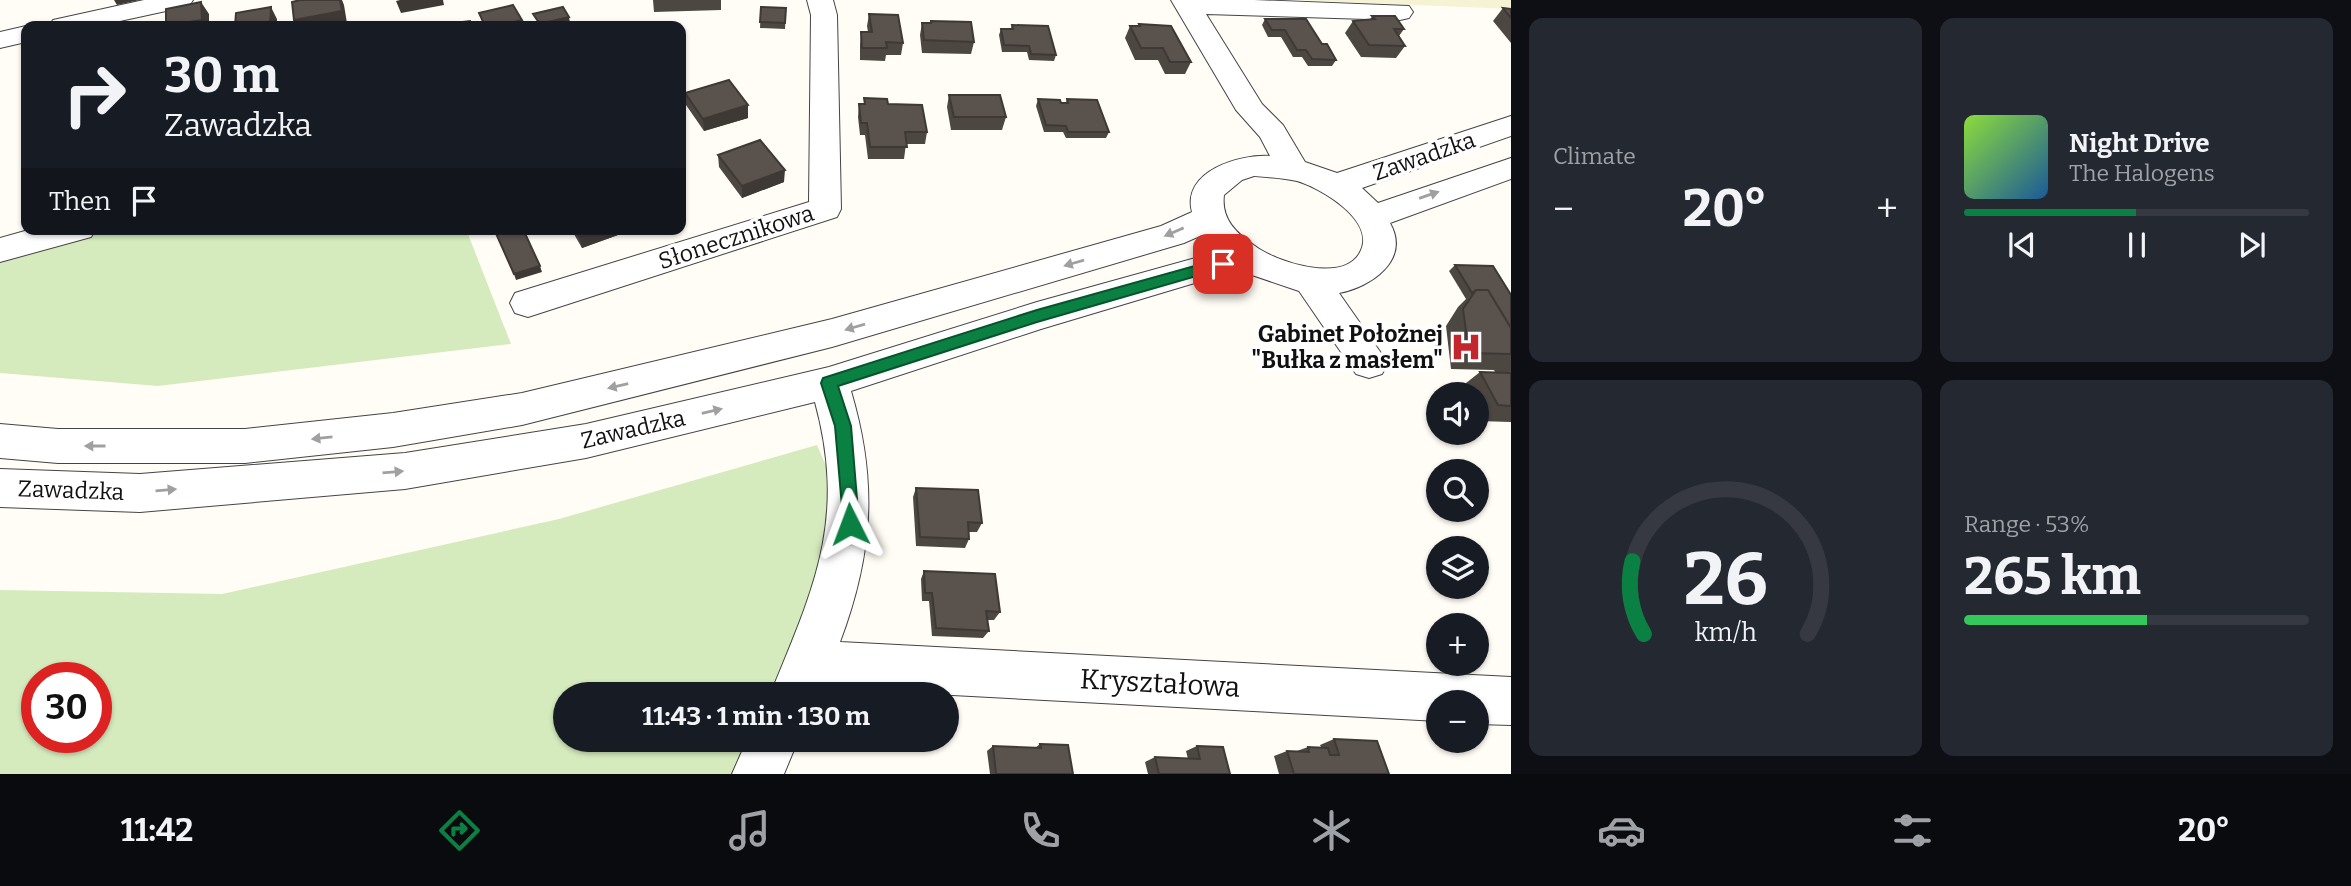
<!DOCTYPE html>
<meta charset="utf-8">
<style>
body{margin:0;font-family:Bitter,serif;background:#242831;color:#f1f3f6;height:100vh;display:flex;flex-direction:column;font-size:26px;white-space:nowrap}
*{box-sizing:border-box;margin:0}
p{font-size:23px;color:#9ea1a6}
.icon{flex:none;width:38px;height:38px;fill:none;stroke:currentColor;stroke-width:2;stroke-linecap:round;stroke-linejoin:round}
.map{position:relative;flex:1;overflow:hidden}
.drawer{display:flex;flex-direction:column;gap:18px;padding:18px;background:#0d0f14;width:840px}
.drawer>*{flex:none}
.hud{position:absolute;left:21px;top:21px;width:665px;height:214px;border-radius:14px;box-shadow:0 2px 5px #0004;background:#171b24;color:#f1f3f6;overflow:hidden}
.buttons{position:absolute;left:1426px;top:382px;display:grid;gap:14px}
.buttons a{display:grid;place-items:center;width:63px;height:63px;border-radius:50%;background:#171b24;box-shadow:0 2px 5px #0004;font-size:35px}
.speed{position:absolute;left:21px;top:662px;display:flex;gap:14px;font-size:35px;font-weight:700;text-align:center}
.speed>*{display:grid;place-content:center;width:91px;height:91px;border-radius:50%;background:#171b24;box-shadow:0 2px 5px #0004;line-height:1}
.speed .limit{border:10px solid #d22;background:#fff;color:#111}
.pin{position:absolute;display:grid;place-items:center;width:60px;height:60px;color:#fff;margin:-30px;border-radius:14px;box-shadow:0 4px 10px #0006}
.me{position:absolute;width:77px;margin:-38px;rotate:357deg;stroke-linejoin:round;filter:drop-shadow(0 0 5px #0008)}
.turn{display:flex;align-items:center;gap:24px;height:147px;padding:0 28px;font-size:32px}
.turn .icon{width:91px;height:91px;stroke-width:2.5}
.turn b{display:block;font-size:49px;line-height:60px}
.then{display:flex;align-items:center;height:66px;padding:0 28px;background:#0003;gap:14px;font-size:26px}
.big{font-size:52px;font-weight:700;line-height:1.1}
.drawer .tile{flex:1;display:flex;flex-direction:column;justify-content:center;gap:10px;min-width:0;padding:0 24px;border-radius:14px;background:#242831}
.drawer .dial{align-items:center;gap:0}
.dial svg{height:182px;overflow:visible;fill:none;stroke:#363941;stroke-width:7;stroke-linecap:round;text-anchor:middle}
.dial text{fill:#f1f3f6;stroke:none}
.song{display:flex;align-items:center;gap:21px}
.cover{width:84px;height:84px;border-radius:10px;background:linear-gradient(135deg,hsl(90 70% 55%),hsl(210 70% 35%))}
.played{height:7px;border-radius:4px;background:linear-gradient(90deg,#0b8043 50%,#363941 50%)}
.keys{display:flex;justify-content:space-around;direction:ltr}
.heat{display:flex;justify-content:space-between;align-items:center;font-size:38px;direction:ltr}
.charge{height:10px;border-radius:5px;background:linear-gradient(90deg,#34c759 53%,#363941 0)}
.drawer .tiles{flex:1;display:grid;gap:18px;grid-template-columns:repeat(2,1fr)}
.trip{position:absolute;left:553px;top:682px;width:406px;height:70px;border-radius:35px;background:#171b24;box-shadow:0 2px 5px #0004;font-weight:700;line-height:70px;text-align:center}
.menu{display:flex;height:112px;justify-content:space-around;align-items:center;background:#090b0e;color:#9ea1a6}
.menu .icon{width:49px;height:49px}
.menu .current{color:#0b8043}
.menu b{font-size:32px;color:#f1f3f6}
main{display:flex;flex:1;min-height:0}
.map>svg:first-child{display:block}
</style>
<main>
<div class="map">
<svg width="1511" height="774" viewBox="0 0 1511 774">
<rect width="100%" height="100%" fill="#fffdf5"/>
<!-- farmland -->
<path fill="#f6f3d4" d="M1295,0h216v9z"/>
<!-- green -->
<path fill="#d5ebbd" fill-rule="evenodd" d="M104,229h362l45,115 -353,42 -158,-13v-113z
M817,445l13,30 -2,109 -56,111h-207v45h184l-18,34h-731v-184l222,4 337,-75zM37,677h59v60h-59z"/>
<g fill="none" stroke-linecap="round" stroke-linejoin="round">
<defs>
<path id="minor" d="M144,0h49l-4,6 -92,20h-48l4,-6z
M807,0h26l4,15 4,194 -4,8 -309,100 -13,-4 -5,-10 5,-10 294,-91 2,-187z
M1171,0h83l155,6 4,6 -4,6 -9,2 -194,-6 56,90 21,21 22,37 32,11 174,-57v20l-149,52 16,15 133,-45v21l-121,44c21,37 -19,64 -51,70l49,70 -6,11 -13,4 -13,-4 -57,-83 -56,-19 -45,10 -157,47 -190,62c27,91 22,163 -11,251l671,35v48l-34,-1v-22h-39v19l-617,-33 -2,7h-49c44,-107 77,-175 45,-293l-229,56 -181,31 -265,23 -140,-5v-38l140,5 265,-21 181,-29 243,-57 208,-65 180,-50 -15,-17 -18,8 -352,104 -310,78 -129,22 -148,16h-187l-58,-5v-34l58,5h187l148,-16 129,-20 310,-74 329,-93 31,-14c-11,-41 48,-58 78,-56l-10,-19 -24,-27zM1254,176c14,1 29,2 43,5 24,7 82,41 62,73 -18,29 -83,8 -104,-8 -19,-13 -34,-27 -31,-51l18,-15z
M26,26v16l-26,6v-16z
M32,229h64l-5,8 -91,25v-24z
M747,740h51l-14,34h-52z"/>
</defs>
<!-- minor casing -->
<use href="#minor" stroke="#444" stroke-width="2"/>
<!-- minor -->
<use href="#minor" fill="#fff" fill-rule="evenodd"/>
</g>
<!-- wall -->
<path fill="#4d4742" d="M653,0h68v10l-67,2z
M761,7l25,1 -1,21 -25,-1z
M1503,8l8,1v34l-18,-22z
M869,14l34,29 -2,12h-15l-1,6 -25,-1v-15l1,-13h7l-1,-6z
M1372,16l32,13 -5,7 6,10 -9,12 -35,-1 -16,-24 8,-12 17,-1z
M1265,19l57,25 14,16 -4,6h-24l-6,-9h-9l-12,-20h-13l-6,-12z
M931,21l43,21 -3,12 -49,-1 -2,-18 2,-12h8z
M1139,24l52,38 -6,12h-20l-7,-14h-23l-10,-22 5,-12h8z
M1012,25l44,30 -2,6 -25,-1 -2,-8h-25l-3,-17 2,-6h10z
M685,93l63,25 -44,13 -18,-26z
M949,95l57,22 -4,13h-51l-4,-23z
M864,98l24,6 39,28 -2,12h-19l-2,15h-36l-3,-24h-5l-2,-18 1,-13h5z
M1038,99l23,4h5l1,-4 42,33 -3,6h-40l-3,-6h-19l-8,-26z
M718,155l66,27 -42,16 -23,-31z
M571,229h58v2l-47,17z
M1455,265l56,30v127l-33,-1 -1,-3v-24h-13l-3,-7 19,-15h15l-1,-2 -43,-1 -5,-43 12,-19 8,-8 -17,-28z
M916,488l66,35 -5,9h-8v7l-4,9 -49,-2 -3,-49z
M924,571l76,41 -6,8h-7l2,11 -6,7 -51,-2 -3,-35h-7l-1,-22z
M1334,739l55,35h-110l-5,-18 13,-5h10l11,-4h13l-1,-2z
M1040,744l33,30h-83l-3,-23 6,-5 42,2z
M1197,746l33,28h-82l-3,-12 10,-5 33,2 -2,-8z"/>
<!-- shaded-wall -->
<path fill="#3f3936" d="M114,0h26l-23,5z
M340,0h2l2,5 3,18 -15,3h-35l-3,-6z
M400,0h43l1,5 -43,8 -5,-12z
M201,2l8,12v12h-40z
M271,7l6,12v7h-19z
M569,17l1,6 -11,3h-19v-2z
M522,20l1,6h-24z
M748,105v13l-44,13 -1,-12z
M785,170l-1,12 -42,16v-12z
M598,229h31v2l-47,17 -3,-12z
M540,266l2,6 -26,8 -2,-6z"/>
<!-- building -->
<path fill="#5a524d" stroke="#3f3936" stroke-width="2" d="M300,0h40l2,11 -48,9 -2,-18z
M201,2l1,18 -36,6v-17z
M513,5l9,15 -23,6h-14l-6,-13z
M271,7l-1,17 -12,2h-23l1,-13z
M563,7l6,10 -29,7 -7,-10z
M761,7l25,1 -1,15 -25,-1z
M1503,8l8,1v9z
M869,14l29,1 5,28 -17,-1 1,6h-25l-1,-16h11z
M1372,16h23l9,13h-10l11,17 -36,-1 -16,-24 22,-2z
M1265,19h41l16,25h5l9,16 -24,-1 -6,-9h-9l-12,-20h-13z
M470,21l1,5h-42z
M931,21l40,1 3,20 -50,-2 -2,-17h9z
M1139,24l32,2 20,36h-21l-7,-14h-22l-11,-22h10z
M1012,25l36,1 8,29 -25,-1 -2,-8 -25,-1 -3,-16h12z
M729,80l19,25 -45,14 -18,-26z
M949,95h51l6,22h-52z
M864,98l23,1 1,5 34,1 5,27h-22l2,15h-37l-3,-24h-6l-2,-19h6z
M1038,99l22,1 1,3h7l-1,-4 30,1 12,32h-41l-2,-6 -20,-1z
M760,140l25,30 -43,16 -24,-31z
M494,229h29l17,37 -26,8z
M575,229h23l-19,7z
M1455,265l38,1 18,29v33l-23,-38h-12l-4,3z
M1476,290h12l23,38v26l-42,-1 -6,-44z
M1480,372l31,1v33l-13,-1z
M916,488l62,2 4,33 -14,-1 1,17 -49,-2z
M924,571l71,3 5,38 -14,-1 3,20 -53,-3 -4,-35h-7z
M1334,739l43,2 12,33h-95l-7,-23 22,1 -1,-5 20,1 2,7h9z
M1040,744l28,1 5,29h-77l-3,-28 48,2z
M1197,746l26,1 7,27h-71l-4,-17 45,2z"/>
<!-- one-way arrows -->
<defs><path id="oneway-solid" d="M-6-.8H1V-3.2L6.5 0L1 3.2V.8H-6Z" transform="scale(1.75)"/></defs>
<g fill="#a0a0a0">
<use href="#oneway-solid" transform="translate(1429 195) rotate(-19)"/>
<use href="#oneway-solid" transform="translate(1174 232) rotate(157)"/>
<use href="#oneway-solid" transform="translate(1074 263) rotate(164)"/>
<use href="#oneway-solid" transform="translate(855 327) rotate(164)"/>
<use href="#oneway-solid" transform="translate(618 386) rotate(167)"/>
<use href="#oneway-solid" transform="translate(712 411) rotate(-13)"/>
<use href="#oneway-solid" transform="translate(322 438) rotate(174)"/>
<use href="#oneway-solid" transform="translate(95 446) rotate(-180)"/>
<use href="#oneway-solid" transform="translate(393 472) rotate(-5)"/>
<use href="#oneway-solid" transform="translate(166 490) rotate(-5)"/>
</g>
<!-- route -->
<path fill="#0b8043" stroke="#07532c" stroke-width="2" d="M1223,258l7,6 -2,3 -191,55 -199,64 13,40 8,98 -3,6 -6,2 -6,-2 -9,-104 -14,-43 2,-5 214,-68z"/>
<!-- icons -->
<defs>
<symbol id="hospital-bare" viewBox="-9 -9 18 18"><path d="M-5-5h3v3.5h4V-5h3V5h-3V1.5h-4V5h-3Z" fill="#c4262e" stroke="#fff" stroke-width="2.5" paint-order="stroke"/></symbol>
</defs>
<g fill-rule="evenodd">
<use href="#hospital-bare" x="1444" y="325" width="44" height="44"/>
</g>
<g text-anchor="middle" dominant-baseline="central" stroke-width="7" stroke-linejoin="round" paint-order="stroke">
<!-- street labels -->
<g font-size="23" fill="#111" stroke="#fff">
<text transform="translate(1424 156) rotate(-19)">Zawadzka</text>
<text transform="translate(736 237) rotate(-18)">Słonecznikowa</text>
<text transform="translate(633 429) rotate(-13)">Zawadzka</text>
<text transform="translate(71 490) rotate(2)">Zawadzka</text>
</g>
<!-- poi labels -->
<g font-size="23" font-weight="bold" fill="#111" stroke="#fff" text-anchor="end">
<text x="1443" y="334">Gabinet Położnej<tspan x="1443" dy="26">"Bułka z masłem"</tspan></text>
</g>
<!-- near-street labels -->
<g font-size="28" fill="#111" stroke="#fff">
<text transform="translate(1160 683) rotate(3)">Kryształowa</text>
</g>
</g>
</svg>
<div class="buttons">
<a><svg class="icon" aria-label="sound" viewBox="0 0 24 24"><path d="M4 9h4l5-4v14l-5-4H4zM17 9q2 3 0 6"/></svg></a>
<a><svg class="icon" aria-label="search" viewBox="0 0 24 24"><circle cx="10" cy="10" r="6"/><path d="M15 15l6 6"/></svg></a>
<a><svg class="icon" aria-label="layers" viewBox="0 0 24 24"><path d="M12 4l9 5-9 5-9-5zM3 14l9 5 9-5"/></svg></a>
<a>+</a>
<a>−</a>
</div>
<div class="speed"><div class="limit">30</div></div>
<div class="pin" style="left:1223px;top:264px;background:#d93025"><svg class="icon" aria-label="arrive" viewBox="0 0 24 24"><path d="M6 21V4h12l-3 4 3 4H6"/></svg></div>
<svg class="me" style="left:850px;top:524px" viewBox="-20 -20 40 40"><path d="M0-17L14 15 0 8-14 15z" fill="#0b8043" stroke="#fff" stroke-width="4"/></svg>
<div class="trip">11:43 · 1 min · 130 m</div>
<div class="hud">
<div class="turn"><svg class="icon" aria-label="right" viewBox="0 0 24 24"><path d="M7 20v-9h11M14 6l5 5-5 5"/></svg><div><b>30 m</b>Zawadzka</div></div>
<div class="then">Then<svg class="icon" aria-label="arrive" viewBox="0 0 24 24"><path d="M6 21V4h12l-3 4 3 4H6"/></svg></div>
</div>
</div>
<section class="drawer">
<div class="tiles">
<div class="tile"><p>Climate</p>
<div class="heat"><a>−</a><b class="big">20°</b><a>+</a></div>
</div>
<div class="tile">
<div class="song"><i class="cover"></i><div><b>Night Drive</b><p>The Halogens</p></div></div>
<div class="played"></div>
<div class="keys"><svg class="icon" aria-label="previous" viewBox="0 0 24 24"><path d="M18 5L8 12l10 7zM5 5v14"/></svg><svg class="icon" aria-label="pause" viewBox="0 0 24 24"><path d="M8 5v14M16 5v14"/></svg><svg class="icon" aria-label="next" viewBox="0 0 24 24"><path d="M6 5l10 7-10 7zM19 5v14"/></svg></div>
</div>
<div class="tile dial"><svg viewBox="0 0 100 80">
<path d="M14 69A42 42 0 1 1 86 69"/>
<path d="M14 69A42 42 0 0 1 9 37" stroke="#0b8043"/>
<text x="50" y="56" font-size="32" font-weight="700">26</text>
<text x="50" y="72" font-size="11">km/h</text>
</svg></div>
<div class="tile"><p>Range · 53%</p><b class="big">265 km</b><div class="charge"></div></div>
</div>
</section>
</main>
<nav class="menu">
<b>11:42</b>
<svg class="icon current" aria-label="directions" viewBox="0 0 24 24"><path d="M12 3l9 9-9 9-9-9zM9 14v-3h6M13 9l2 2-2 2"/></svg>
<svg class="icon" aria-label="music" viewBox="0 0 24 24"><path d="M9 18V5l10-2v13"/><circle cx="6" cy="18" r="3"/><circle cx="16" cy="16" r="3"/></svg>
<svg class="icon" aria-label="phone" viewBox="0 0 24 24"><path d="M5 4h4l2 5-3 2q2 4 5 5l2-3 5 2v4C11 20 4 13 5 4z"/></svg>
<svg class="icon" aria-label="climate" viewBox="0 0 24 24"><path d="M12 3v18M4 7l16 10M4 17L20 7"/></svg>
<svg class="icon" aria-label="car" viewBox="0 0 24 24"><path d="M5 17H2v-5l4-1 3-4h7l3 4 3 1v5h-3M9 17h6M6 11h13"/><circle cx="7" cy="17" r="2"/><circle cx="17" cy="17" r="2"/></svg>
<svg class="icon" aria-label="filters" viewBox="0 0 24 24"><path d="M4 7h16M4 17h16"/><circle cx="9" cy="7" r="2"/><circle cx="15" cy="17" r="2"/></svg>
<b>20°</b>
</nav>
